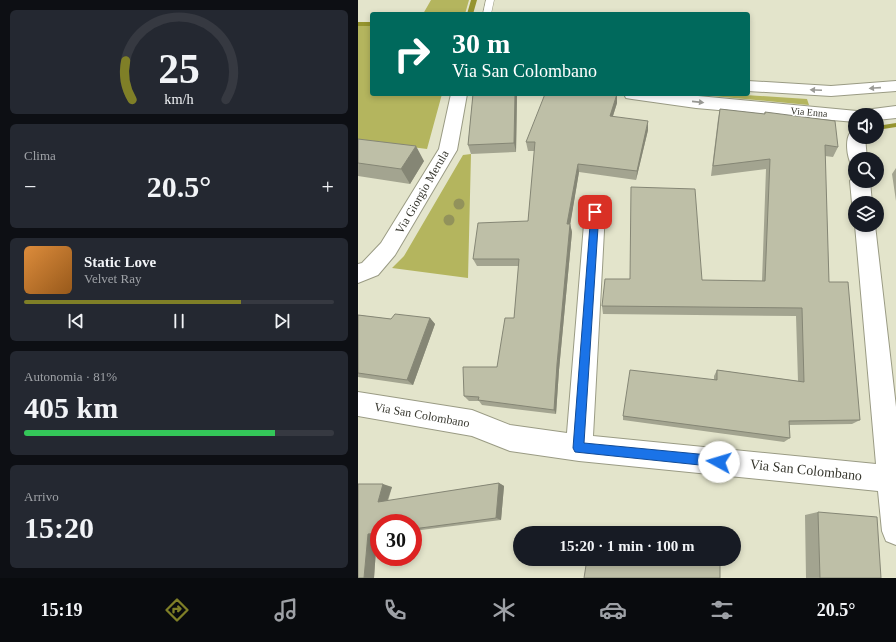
<!DOCTYPE html>
<html lang="it">
<meta charset="utf-8">
<style>
body{margin:0;font-family:"Times New Roman",serif;background:#242831;color:#f1f3f6;height:100vh;display:flex;flex-direction:column;font-size:15px;white-space:nowrap}
*{box-sizing:border-box;margin:0}
p{font-size:13px;color:#9ea1a6}
.icon{flex:none;width:22px;height:22px;fill:none;stroke:currentColor;stroke-width:2;stroke-linecap:round;stroke-linejoin:round}
.map{position:relative;flex:1;overflow:hidden}
.drawer{display:flex;flex-direction:column;gap:10px;padding:10px;background:#0d0f14;width:358px}
.drawer>*{flex:none}
.hud{position:absolute;left:12px;top:12px;width:380px;height:84px;border-radius:4px;box-shadow:0 2px 6px #0003;background:#00695c;color:#fff;overflow:hidden}
.controls{position:absolute;left:490px;top:108px;display:grid;gap:8px}
.controls a{display:grid;place-items:center;width:36px;height:36px;border-radius:50%;background:#171b24;box-shadow:0 2px 6px #0003;font-size:20px}
.speed{position:absolute;left:12px;top:514px;display:flex;gap:8px;font-size:20px;font-weight:700;text-align:center}
.speed>*{display:grid;place-content:center;width:52px;height:52px;border-radius:50%;background:#171b24;box-shadow:0 2px 6px #0003;line-height:1}
.speed .limit{border:6px solid #d22;background:#fff;color:#111}
.pin{position:absolute;display:grid;place-items:center;width:34px;height:34px;color:#fff;margin:-17px;border-radius:8px;box-shadow:0 2px 6px #0006}
.me{position:absolute;width:44px;margin:-22px;rotate:276deg;stroke-linejoin:round;filter:drop-shadow(0 0 3px #0008)}
.turn{display:flex;align-items:center;gap:14px;height:84px;padding:0 16px;font-size:18px}
.turn .icon{width:52px;height:52px;stroke-width:2.5}
.turn b{display:block;font-size:28px;line-height:34px}
.big{font-size:30px;font-weight:700;line-height:1.1}
.drawer .widget{flex:1;display:flex;flex-direction:column;justify-content:center;gap:6px;min-width:0;padding:0 14px;border-radius:6px;background:#242831}
.drawer .dial{align-items:center;gap:0}
.dial svg{height:104px;overflow:visible;fill:none;stroke:#363941;stroke-width:7;stroke-linecap:round;text-anchor:middle}
.dial text{fill:#f1f3f6;stroke:none}
.song{display:flex;align-items:center;gap:12px}
.cover{width:48px;height:48px;border-radius:6px;background:linear-gradient(135deg,hsl(30 70% 55%),hsl(30 70% 35%))}
.played{height:4px;border-radius:2px;background:linear-gradient(90deg,#7f7f27 70%,#363941 70%)}
.keys{display:flex;justify-content:space-around;direction:ltr}
.heat{display:flex;justify-content:space-between;align-items:center;font-size:22px;direction:ltr}
.charge{height:6px;border-radius:3px;background:linear-gradient(90deg,#34c759 81%,#363941 0)}
.trip{position:absolute;left:155px;top:526px;width:228px;height:40px;border-radius:20px;background:#171b24;box-shadow:0 2px 6px #0003;font-weight:700;line-height:40px;text-align:center}
.menu{display:flex;height:64px;justify-content:space-around;align-items:center;background:#090b0e;color:#9ea1a6}
.menu .icon{width:28px;height:28px}
.menu .selected{color:#7f7f27}
.menu b{font-size:18px;color:#f1f3f6}
main{display:flex;flex:1;min-height:0}
.map>svg:first-child{display:block}
</style>
<main>
<section class="drawer">
<div class="widget dial"><svg viewBox="0 0 100 80">
<path d="M14 69A42 42 0 1 1 86 69"/>
<path d="M14 69A42 42 0 0 1 9 39" stroke="#7f7f27"/>
<text x="50" y="56" font-size="32" font-weight="700">25</text>
<text x="50" y="72" font-size="11">km/h</text>
</svg></div>
<div class="widget"><p>Clima</p>
<div class="heat"><a>−</a><b class="big">20.5°</b><a>+</a></div>
</div>
<div class="widget">
<div class="song"><i class="cover"></i><div><b>Static Love</b><p>Velvet Ray</p></div></div>
<div class="played"></div>
<div class="keys"><svg class="icon" aria-label="previous" viewBox="0 0 24 24"><path d="M18 5L8 12l10 7zM5 5v14"/></svg><svg class="icon" aria-label="pause" viewBox="0 0 24 24"><path d="M8 5v14M16 5v14"/></svg><svg class="icon" aria-label="next" viewBox="0 0 24 24"><path d="M6 5l10 7-10 7zM19 5v14"/></svg></div>
</div>
<div class="widget"><p>Autonomia · 81%</p><b class="big">405 km</b><div class="charge"></div></div>
<div class="widget"><p>Arrivo</p><b class="big">15:20</b></div>
</section>
<div class="map">
<svg width="538" height="578" viewBox="0 0 538 578">
<rect width="100%" height="100%" fill="#e3e4cb"/>
<!-- green -->
<path fill="#b4b55e" d="M73,0h38l-4,14h-42z
M0,23h14v71h70l-15,55 -69,-9z
M333,94h40l76,5 2,6z
M113,154l-3,124 -76,-10 12,-12 59,-101z"/>
<g fill="none" stroke-linecap="round" stroke-linejoin="round">
<!-- stream -->
<path fill="#95942e" fill-rule="evenodd" d="M113,0h6l-4,14h-6z
M0,22h14v4h-14z
M538,123v4l-19,3v-4z"/>
<defs>
<path id="service" d="M128,0h8l-3,14h-8z"/>
<path id="minor" d="M390,81l83,5 65,-5v10l-65,5 -83,-5z
M93,94h16l-10,56 -3,5 -59,100 -17,20 -20,8v-19l4,-1 19,-20 58,-94z
M266,94h53l180,17 39,-5v12l-19,2v-5h-22v7l-159,-14 -64,-9 -6,-1z
M497,131v6h10l2,22h-12v6l-4,-1c-4,-8 -6,-24 -1,-31z
M497,175v6h15l2,22h-17v5l-3,-5 -2,-22z
M237,204l7,2 3,6 -12,224 283,28 -21,-239h20l21,182v138l-10,-4 -4,-10 -4,-40 -299,-30 -69,-10 -38,-15 -114,-20v-24l114,18 38,15 57,8 18,-221 3,-6z"/>
</defs>
<!-- service casing -->
<use href="#service" stroke="#9a9b84" stroke-width="1"/>
<!-- minor casing -->
<use href="#minor" stroke="#9a9b84" stroke-width="2"/>
<!-- service -->
<use href="#service" fill="#fff" fill-rule="evenodd"/>
<!-- minor -->
<use href="#minor" fill="#fff" fill-rule="evenodd"/>
</g>
<!-- trees -->
<g fill="#92925b">
<circle cx="101" cy="204" r="5.5"/>
<circle cx="91" cy="220" r="5.5"/>
</g>
<!-- wall -->
<path fill="#a3a490" d="M115,94h44l-1,58 -45,2 -3,-9z
M259,94v9l-4,13 35,14 -12,50 -57,-8 -9,52 2,8 -13,138 -3,44 -74,-9 -3,-4h-10l-5,-5 33,-29 17,-49 5,-52h-42l-4,-7 55,-38 7,-70h-7l-2,-9z
M362,109l44,5 1,-2 73,35 -5,10 -8,-1 4,126 31,138 -8,4 -63,1 1,13 -6,4 -161,-22v-4l91,-37v-3l3,-6 81,11 -2,-65 -193,-2 -1,-8 100,-26 60,1 4,-112 -55,7 7,-57z
M0,139l66,22 -14,23 -52,-8z
M538,168v33l-4,-27z
M0,315l33,4 39,-1 5,6 -22,61 -55,-8z
M141,483l5,3 -3,34 -88,11v-8h-34v12h-2l-3,43h-16v-94l34,3 -4,14z
M460,512l63,66h-75l-1,-63z"/>
<!-- shaded-wall -->
<path fill="#858675" d="M157,94h2l-1,58 -2,-9z
M259,94v9l-7,22v-9z
M290,121v9l-12,50 1,-9z
M58,146l8,15 -14,23 -9,-15z
M220,164l1,8 -10,60 -2,-8z
M212,224l2,8 -13,138 -3,44 -2,-4 3,-46z
M72,318l5,6 -22,61 -6,-5z
M141,483l5,3 -3,34 -5,-2z
M25,484l9,3 -6,17 -8,-2z
M10,534l9,1 -3,43h-10z"/>
<!-- building -->
<path fill="#bebfa7" stroke="#858675" d="M115,94h42l-1,49 -46,2z
M187,94h72l-7,22 38,5 -11,50 -59,-7 -11,60h3l-13,140 -3,46 -76,-10 1,-3 -15,-1 -1,-29h34l8,-49h9l5,-59h-46l5,-36 50,-2 7,-79h-9z
M362,109l45,5v-2l70,9 3,26 -13,-2 4,137h19l12,138 -71,1 1,17 -167,-22 7,-46 87,10v-10l87,12 -2,-74 -200,-2 3,-27h25l1,-92 64,2 7,91 63,1 5,-122 -57,7z
M0,139l58,7 -15,23 -43,-6z
M37,314l35,4 -23,62 -49,-7v-58l33,4z
M141,483l-3,35 -83,11v-6h-34v10l-11,1 -4,44h-6v-94h25l-5,18z
M460,512l59,5 4,61h-61z
M240,529l28,4h-33z
M229,559h133v19h-136z"/>
<!-- one-way arrows -->
<defs><path id="oneway-solid" d="M-6-.8H1V-3.2L6.5 0L1 3.2V.8H-6Z"/></defs>
<g fill="#9b9b96">
<use href="#oneway-solid" transform="translate(517 88) rotate(176)"/>
<use href="#oneway-solid" transform="translate(458 90) rotate(-177)"/>
<use href="#oneway-solid" transform="translate(340 102) rotate(6)"/>
</g>
<!-- route -->
<path fill="#1a73e8" stroke="#114b97" d="M237,208l4,4 -15,231 135,13 4,2 1,4 -1,4 -4,1 -144,-15 -2,-4 18,-236z"/>
<g text-anchor="middle" dominant-baseline="central" stroke-width="3" stroke-linejoin="round" paint-order="stroke">
<!-- far-street labels -->
<g font-size="10" fill="#37372e" stroke="#fff">
<text transform="translate(451 112) rotate(5)">Via Enna</text>
</g>
<!-- street labels -->
<g font-size="12" fill="#37372e" stroke="#fff">
<text transform="translate(64 192) rotate(-60)">Via Giorgio Merula</text>
<text transform="translate(64 415) rotate(10)">Via San Colombano</text>
</g>
<!-- near-street labels -->
<g font-size="14" fill="#37372e" stroke="#fff">
<text transform="translate(448 470) rotate(6)">Via San Colombano</text>
</g>
</g>
</svg>
<div class="controls">
<a><svg class="icon" aria-label="sound" viewBox="0 0 24 24"><path d="M4 9h4l5-4v14l-5-4H4zM17 9q2 3 0 6"/></svg></a>
<a><svg class="icon" aria-label="search" viewBox="0 0 24 24"><circle cx="10" cy="10" r="6"/><path d="M15 15l6 6"/></svg></a>
<a><svg class="icon" aria-label="layers" viewBox="0 0 24 24"><path d="M12 4l9 5-9 5-9-5zM3 14l9 5 9-5"/></svg></a>
</div>
<div class="speed"><div class="limit">30</div></div>
<div class="pin" style="left:237px;top:212px;background:#d93025"><svg class="icon" aria-label="arrive" viewBox="0 0 24 24"><path d="M6 21V4h12l-3 4 3 4H6"/></svg></div>
<svg class="me" style="left:361px;top:462px" viewBox="-20 -20 40 40"><circle r="19" fill="#fff"/><path d="M0-13L10 11 0 6-10 11z" fill="#1a73e8"/></svg>
<div class="trip">15:20 · 1 min · 100 m</div>
<div class="hud">
<div class="turn"><svg class="icon" aria-label="right" viewBox="0 0 24 24"><path d="M7 20v-9h11M14 6l5 5-5 5"/></svg><div><b>30 m</b>Via San Colombano</div></div>
</div>
</div>
</main>
<nav class="menu">
<b>15:19</b>
<svg class="icon selected" aria-label="directions" viewBox="0 0 24 24"><path d="M12 3l9 9-9 9-9-9zM9 14v-3h6M13 9l2 2-2 2"/></svg>
<svg class="icon" aria-label="music" viewBox="0 0 24 24"><path d="M9 18V5l10-2v13"/><circle cx="6" cy="18" r="3"/><circle cx="16" cy="16" r="3"/></svg>
<svg class="icon" aria-label="phone" viewBox="0 0 24 24"><path d="M5 4h4l2 5-3 2q2 4 5 5l2-3 5 2v4C11 20 4 13 5 4z"/></svg>
<svg class="icon" aria-label="climate" viewBox="0 0 24 24"><path d="M12 3v18M4 7l16 10M4 17L20 7"/></svg>
<svg class="icon" aria-label="car" viewBox="0 0 24 24"><path d="M5 17H2v-5l4-1 3-4h7l3 4 3 1v5h-3M9 17h6M6 11h13"/><circle cx="7" cy="17" r="2"/><circle cx="17" cy="17" r="2"/></svg>
<svg class="icon" aria-label="filters" viewBox="0 0 24 24"><path d="M4 7h16M4 17h16"/><circle cx="9" cy="7" r="2"/><circle cx="15" cy="17" r="2"/></svg>
<b>20.5°</b>
</nav>
